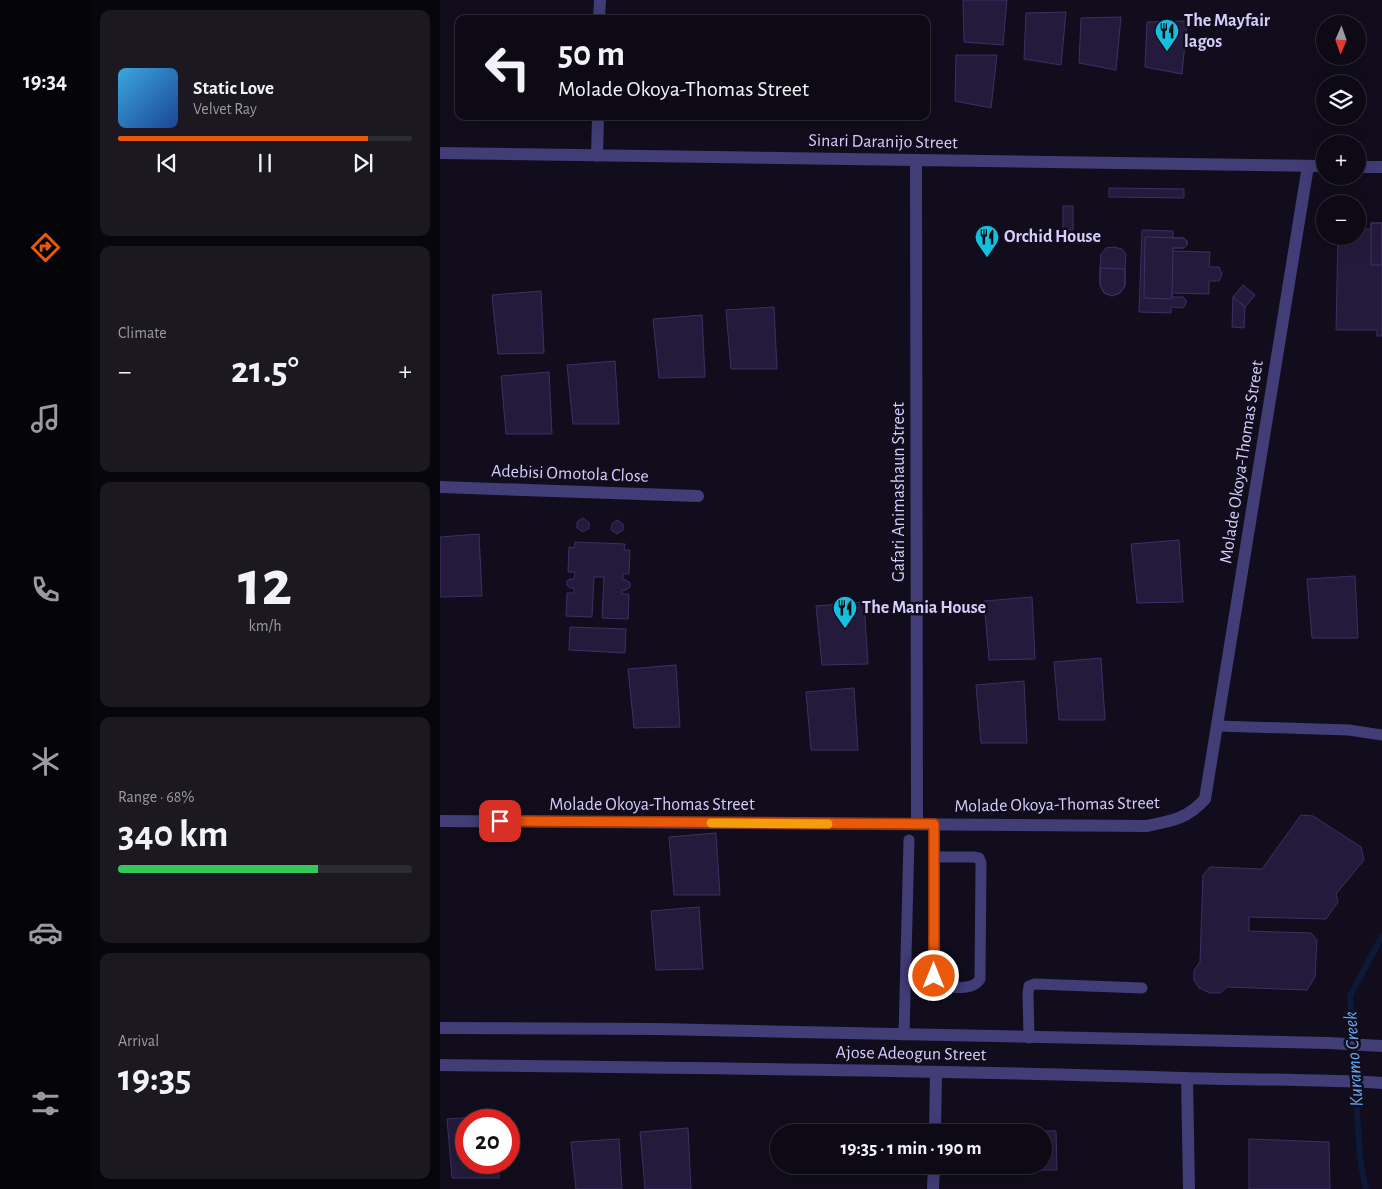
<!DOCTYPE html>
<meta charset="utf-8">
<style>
body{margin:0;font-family:"Alegreya Sans",sans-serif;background:#1b1822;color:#f1f3f6;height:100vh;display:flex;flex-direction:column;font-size:19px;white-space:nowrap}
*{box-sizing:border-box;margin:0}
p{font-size:16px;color:#9a9aa0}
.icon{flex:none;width:28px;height:28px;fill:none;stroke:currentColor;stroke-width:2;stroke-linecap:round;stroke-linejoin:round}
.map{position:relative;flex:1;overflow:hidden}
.drawer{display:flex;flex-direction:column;gap:10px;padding:10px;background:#07060c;width:350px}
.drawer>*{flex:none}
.top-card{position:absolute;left:15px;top:15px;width:475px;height:105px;border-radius:10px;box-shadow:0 5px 20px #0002,0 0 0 1px #2d2b34;background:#0d0a15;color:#f1f3f6;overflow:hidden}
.needle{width:32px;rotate:182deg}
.controls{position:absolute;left:876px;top:15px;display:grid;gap:10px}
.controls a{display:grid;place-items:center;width:50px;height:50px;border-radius:50%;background:#0d0a15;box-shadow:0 5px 20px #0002,0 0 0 1px #2d2b34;font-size:25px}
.speed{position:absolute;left:15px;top:1109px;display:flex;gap:10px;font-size:25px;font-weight:700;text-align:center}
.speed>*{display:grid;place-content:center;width:65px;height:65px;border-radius:50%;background:#0d0a15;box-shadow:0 5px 20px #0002,0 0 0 1px #2d2b34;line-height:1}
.speed .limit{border:8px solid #d22;background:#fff;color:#111}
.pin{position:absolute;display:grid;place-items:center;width:42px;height:42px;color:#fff;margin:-21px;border-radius:10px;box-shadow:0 2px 8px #0006}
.me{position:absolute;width:55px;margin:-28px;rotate:0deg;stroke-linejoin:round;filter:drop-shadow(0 0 4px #0008)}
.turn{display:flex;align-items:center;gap:18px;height:105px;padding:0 20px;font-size:22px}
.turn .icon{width:65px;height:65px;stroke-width:2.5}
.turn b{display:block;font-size:35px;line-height:42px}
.big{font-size:38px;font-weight:600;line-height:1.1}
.drawer .tile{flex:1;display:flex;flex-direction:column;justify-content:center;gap:8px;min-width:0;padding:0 18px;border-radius:10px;background:#1b1822}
.drawer .dial{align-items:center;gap:0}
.dial b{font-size:65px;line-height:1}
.song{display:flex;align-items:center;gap:15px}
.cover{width:60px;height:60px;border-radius:8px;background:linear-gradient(135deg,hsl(200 70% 55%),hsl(220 70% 35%))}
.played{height:5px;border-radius:2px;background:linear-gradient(90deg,#ea580c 85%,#2d2b34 85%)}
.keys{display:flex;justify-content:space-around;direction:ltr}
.heat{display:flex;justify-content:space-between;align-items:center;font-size:28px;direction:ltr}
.charge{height:8px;border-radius:4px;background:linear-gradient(90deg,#34c759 68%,#2d2b34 0)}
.trip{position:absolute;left:330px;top:1124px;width:282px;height:50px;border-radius:25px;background:#0d0a15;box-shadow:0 5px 20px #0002,0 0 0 1px #2d2b34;font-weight:600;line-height:50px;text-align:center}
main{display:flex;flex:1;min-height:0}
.dock{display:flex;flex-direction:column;width:90px;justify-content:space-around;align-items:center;background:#050408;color:#9a9aa0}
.dock .icon{width:35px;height:35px}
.dock .current{color:#ea580c}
.dock b{font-size:22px;color:#f1f3f6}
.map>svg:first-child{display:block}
</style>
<main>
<nav class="dock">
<b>19:34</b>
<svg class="icon current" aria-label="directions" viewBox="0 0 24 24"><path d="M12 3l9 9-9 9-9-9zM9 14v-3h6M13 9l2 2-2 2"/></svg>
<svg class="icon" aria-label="music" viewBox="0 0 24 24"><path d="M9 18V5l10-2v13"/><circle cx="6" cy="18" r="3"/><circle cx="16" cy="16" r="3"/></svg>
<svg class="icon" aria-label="phone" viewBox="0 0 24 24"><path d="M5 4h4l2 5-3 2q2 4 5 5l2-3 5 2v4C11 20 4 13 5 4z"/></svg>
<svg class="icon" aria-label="climate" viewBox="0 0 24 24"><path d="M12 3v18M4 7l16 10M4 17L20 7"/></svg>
<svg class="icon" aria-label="car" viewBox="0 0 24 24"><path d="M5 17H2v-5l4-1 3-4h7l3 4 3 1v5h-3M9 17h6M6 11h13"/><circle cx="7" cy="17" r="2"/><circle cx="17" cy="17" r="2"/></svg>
<svg class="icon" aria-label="filters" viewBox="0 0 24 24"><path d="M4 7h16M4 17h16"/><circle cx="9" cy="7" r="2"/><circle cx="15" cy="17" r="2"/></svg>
</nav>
<section class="drawer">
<div class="tile">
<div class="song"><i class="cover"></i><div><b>Static Love</b><p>Velvet Ray</p></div></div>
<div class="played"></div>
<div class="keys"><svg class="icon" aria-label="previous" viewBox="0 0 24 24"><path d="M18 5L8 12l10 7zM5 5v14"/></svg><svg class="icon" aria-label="pause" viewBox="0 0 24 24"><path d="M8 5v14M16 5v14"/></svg><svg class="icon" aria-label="next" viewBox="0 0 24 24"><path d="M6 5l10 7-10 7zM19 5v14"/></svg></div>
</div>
<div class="tile"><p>Climate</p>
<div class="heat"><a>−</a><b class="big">21.5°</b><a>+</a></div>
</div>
<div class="tile dial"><b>12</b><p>km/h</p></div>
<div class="tile"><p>Range · 68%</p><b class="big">340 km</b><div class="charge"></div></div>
<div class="tile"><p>Arrival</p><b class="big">19:35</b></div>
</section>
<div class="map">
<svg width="942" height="1189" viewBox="0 0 942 1189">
<rect width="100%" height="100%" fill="#110d1c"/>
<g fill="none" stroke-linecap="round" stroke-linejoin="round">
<!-- stream -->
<path stroke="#0d1936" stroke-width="6" d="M926,1189l-6,-30 -10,-163 32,-60"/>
</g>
<!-- building -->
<path fill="#241b3c" stroke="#3d2f65" d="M523,0h44l-4,45 -39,-3z
M626,12l-5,53 -37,-6 2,-46z
M681,17l-5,53 -37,-7 2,-45z
M747,21l-5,53 -37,-7 2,-45z
M516,55h41l-6,53 -36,-7z
M669,188l75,1v9l-75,-1z
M623,206h10v24l-10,-1z
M931,223h11v113h-5v-6h-41l2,-94h20v-7h13z
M931,223h11v42h-11z
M702,230l31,1v7h11l3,3v4l-3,3h-11v3l37,1 -1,15h10l3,7 -3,7h-10v13l-37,-1v4h11l3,3v4l-3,4 -12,-1v6l-32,-1z
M705,237l39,1 3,3v4l-3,3h-11l-1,51 -28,-1z
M674,247l8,2 4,5 -1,15v17l-5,7 -8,3 -8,-3 -4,-8v-17l1,-14 5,-6z
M660,268l25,1v17l-5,7 -8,3 -8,-3 -4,-8z
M803,285l12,10 -10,12 -12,-10z
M101,291l3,62 -46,1 -6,-59z
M793,297l12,10 -1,21 -12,-1z
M334,307l3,62h-46l-5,-59z
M262,315l3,62 -46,1 -6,-59z
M175,361l4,63h-46l-6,-59z
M109,372l3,62h-46l-5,-58z
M143,518l6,5v5l-6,4 -6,-4v-6z
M177,520l6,4v6l-6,4 -6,-4 1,-6z
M39,534l3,62 -42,1v-60z
M739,540l4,62 -46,1 -6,-59z
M135,542l50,2 -1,6h6l-1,24h-6v6h3l4,3v4l-4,3h-4v4h7l-1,25 -26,-1 2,-41h-10l-2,40 -26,-1 1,-23h7v-5h-4l-3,-3v-4l3,-2h4l1,-7h-7l1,-25 5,1z
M915,576l3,62h-46l-5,-59z
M592,597l3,62 -46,1 -5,-59z
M424,602l4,62 -46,1 -6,-59z
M130,627l56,2 -1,24 -56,-3z
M661,658l4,62h-46l-5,-58z
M236,665l4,62 -46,1 -6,-59z
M584,681l3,62h-46l-5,-58z
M414,688l4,62h-47l-5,-58z
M861,815l12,1 48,31 3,13 -28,34 2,8 -12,17 -77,-2v14l62,2 6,7 -2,37 -8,13 -80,-3 -7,6h-10l-11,-5 -5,-8v-10l6,-8 3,-87 7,-8 52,2z
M276,833l4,62h-46l-5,-58z
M259,907l4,62 -47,1 -5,-59z
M55,1116v4h-29v42h32l1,16h-47l-5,-59z
M248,1128l3,61h-46l-5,-57z
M559,1130l57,1 1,39h-57v-5h44v-33h-45z
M179,1139l3,50h-46l-5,-47z
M809,1139l80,3 1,47h-81z"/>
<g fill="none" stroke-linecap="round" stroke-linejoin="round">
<!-- service -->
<path stroke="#423c77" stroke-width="11" d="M777,726l132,4 33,5
M494,824v152l5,8c11,4 34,7 41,-5l1,-116 -2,-5 -6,-1h-39
M464,1035l5,-195
M589,1038l-1,-45 1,-7 6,-2 107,4"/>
<!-- minor -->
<path stroke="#423c77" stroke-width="12" d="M159,19l1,-19
M0,153l885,13
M157,156l1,-40
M476,160l1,664
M918,167h24
M0,487l258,9
M0,821l706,5c26,-5 41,-7 59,-27l103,-633
M747,1078l2,111
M495,1132l1,-60
M493,1189l1,-24"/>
<!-- tertiary -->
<path stroke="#423c77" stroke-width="12" d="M0,1028l216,1 673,14 53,3
M0,1065c248,3 496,5 743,13 67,2 133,1 199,5"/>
</g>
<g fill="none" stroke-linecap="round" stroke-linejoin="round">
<defs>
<path id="route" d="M60,821l434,3v152"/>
</defs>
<!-- route casing -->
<use href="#route" stroke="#983908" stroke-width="12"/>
<!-- route -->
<use href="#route" stroke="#ea580c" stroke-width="9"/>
<!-- slow -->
<path stroke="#f59e0b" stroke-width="9" d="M271,823l117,1"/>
</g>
<!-- icons -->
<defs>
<symbol id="restaurant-pin" viewBox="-11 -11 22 30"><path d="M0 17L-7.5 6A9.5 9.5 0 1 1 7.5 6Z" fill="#14bfe0" stroke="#110d1c"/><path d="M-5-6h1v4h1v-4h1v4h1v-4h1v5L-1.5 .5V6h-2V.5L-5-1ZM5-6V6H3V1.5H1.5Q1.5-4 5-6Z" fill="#111"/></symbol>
</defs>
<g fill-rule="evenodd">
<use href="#restaurant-pin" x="713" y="17" width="28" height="38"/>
<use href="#restaurant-pin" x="533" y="223" width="28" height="38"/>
<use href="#restaurant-pin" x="391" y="594" width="28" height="38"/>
</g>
<g text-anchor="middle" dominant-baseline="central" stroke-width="5" stroke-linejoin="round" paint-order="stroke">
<!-- poi labels -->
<g font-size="18" font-weight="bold" fill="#d5cdfb" stroke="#110d1c" text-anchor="start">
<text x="744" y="21">The Mayfair<tspan x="744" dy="21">lagos</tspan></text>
<text x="564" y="237">Orchid House</text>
<text x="422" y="608">The Mania House</text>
</g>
<!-- street labels -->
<g font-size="18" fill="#d5cdfb" stroke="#110d1c">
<text transform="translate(443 142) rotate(1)">Sinari Daranijo Street</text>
<text transform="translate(802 462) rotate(-81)">Molade Okoya-Thomas Street</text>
<text transform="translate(130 474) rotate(2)">Adebisi Omotola Close</text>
<text transform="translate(459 492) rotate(-90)">Gafari Animashaun Street</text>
<text x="212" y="805">Molade Okoya-Thomas Street</text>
<text transform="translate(617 805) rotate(-1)">Molade Okoya-Thomas Street</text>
<text transform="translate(471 1054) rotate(1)">Ajose Adeogun Street</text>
</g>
<!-- water labels -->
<g font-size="19" font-style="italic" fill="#64a7f1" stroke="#110d1c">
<text transform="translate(914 1059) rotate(-94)">Kuramo Creek</text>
</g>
</g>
</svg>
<div class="controls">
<a><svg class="needle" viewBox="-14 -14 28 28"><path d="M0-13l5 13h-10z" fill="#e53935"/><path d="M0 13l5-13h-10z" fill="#9a9aa0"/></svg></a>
<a><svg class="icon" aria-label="layers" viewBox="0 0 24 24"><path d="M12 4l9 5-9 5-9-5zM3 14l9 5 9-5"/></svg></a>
<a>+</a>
<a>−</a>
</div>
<div class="speed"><div class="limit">20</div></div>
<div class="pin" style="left:60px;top:821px;background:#d93025"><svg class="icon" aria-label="arrive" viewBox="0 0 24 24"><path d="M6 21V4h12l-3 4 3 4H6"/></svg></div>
<svg class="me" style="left:494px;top:976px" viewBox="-20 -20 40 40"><circle r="17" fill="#ea580c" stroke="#fff" stroke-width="3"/><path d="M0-11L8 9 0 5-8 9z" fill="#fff"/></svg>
<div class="trip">19:35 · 1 min · 190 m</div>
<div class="top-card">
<div class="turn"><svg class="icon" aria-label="left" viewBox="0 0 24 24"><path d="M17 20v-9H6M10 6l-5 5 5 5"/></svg><div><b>50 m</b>Molade Okoya-Thomas Street</div></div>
</div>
</div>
</main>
